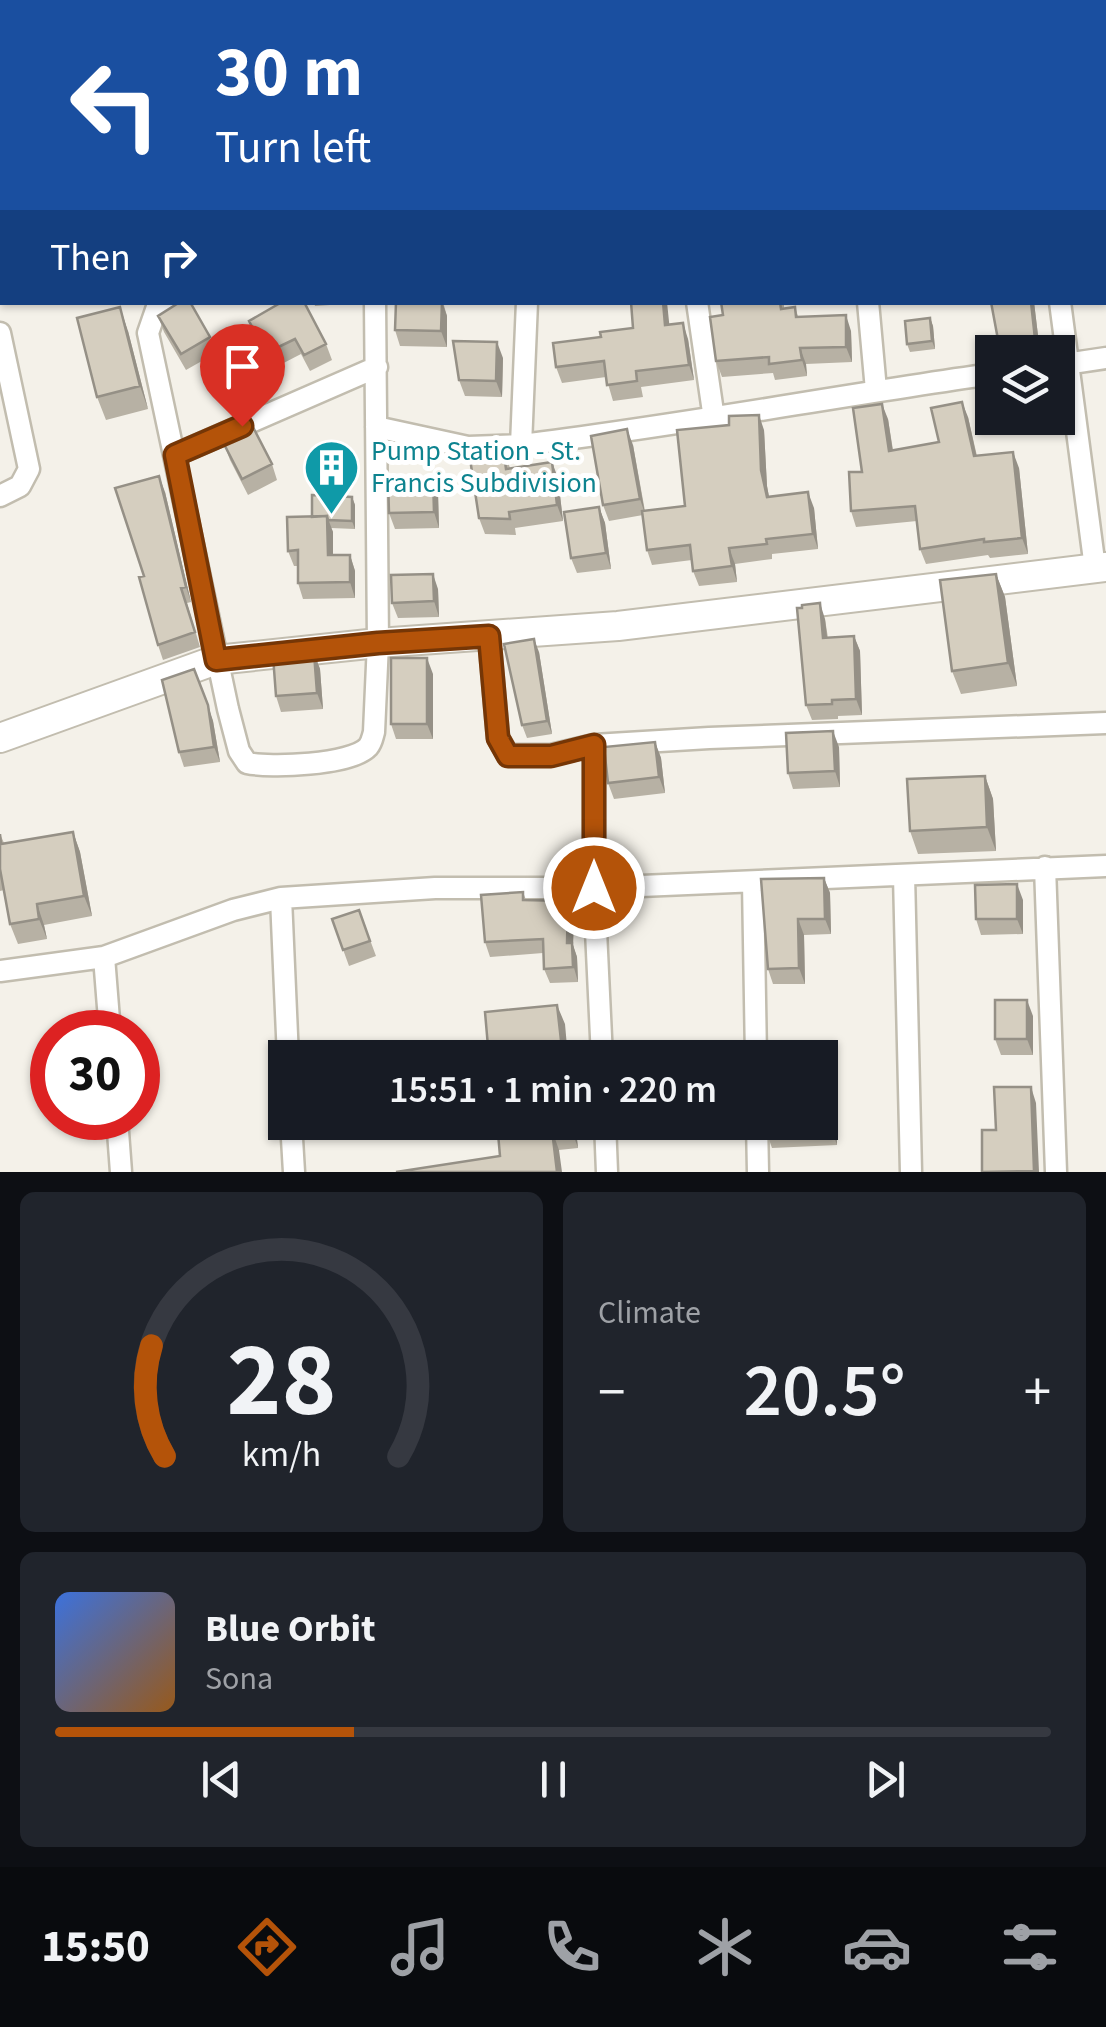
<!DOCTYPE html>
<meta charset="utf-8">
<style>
body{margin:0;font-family:"Source Sans 3",sans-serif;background:#20242c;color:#f1f3f6;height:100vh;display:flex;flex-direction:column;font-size:38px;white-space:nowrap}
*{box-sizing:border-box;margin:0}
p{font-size:32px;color:#9ea1a6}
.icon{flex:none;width:55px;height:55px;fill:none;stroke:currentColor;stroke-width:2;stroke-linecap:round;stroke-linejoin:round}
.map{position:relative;height:1172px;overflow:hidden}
.details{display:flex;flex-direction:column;gap:20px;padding:20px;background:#0d0f14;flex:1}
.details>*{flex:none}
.guide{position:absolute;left:0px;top:0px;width:1108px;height:305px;box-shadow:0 2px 8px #0004;background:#1a4fa0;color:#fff;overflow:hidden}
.buttons{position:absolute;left:975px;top:335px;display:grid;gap:20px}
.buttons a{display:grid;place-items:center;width:100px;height:100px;border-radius:0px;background:#171b24;box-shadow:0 2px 8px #0004;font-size:50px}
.speed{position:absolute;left:30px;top:1010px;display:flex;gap:20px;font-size:50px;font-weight:700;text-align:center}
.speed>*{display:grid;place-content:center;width:130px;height:130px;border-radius:50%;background:#171b24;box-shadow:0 2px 8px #0004;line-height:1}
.speed .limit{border:15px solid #d22;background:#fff;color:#111}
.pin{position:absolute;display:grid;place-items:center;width:85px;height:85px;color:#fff;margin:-102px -42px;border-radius:50% 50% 50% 0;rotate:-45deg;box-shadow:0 0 10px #0007}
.pin .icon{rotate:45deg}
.me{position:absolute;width:110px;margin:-55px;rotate:0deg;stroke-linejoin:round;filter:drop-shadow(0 0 8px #0008)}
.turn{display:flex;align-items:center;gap:35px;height:210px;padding:0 50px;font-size:45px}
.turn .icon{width:130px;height:130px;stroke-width:2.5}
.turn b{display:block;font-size:70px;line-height:85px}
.then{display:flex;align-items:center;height:95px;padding:0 50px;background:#0003;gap:20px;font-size:38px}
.big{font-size:75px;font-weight:600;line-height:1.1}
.details .card{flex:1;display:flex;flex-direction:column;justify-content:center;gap:15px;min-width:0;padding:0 35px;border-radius:15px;background:#20242c}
.details .dial{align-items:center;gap:0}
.dial svg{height:260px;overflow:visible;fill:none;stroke:#363941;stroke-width:7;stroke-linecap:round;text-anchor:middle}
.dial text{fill:#f1f3f6;stroke:none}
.song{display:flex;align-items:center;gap:30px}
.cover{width:120px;height:120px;border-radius:15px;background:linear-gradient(135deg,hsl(220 70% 55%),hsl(30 70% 35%))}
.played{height:10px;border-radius:5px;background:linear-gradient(90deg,#b45309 30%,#363941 30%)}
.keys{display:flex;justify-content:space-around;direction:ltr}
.heat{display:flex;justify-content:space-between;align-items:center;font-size:55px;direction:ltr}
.details .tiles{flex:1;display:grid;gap:20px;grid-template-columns:1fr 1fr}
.card:last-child{grid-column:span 2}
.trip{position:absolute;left:268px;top:1040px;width:570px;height:100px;border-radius:0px;background:#171b24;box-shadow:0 2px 8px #0004;font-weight:600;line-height:100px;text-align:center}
.menu{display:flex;height:160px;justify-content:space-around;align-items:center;background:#090b0e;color:#9ea1a6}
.menu .icon{width:70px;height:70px}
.menu .on{color:#b45309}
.menu b{font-size:45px;color:#f1f3f6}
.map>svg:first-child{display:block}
</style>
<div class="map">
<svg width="1106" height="1172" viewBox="0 0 1106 1172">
<rect width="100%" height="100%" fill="#f4f1e9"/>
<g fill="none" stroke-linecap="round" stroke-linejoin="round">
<defs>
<path id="minor" d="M112,0v2
M258,0v2
M388,2v-2
M538,2l9,-2
M0,25h2
M1105,46h1
M0,216l2,-1
M167,302l-10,5 -9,26 80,376 11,42 8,12c23,5 104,2 121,-16 4,-5 4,-8 6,-15l4,-89 -3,-341
M527,302l-6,143c158,-19 314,-49 471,-71
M697,302l17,117
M868,302l8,88
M1060,302l35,266
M0,333l29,136 -9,17 -20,10
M1059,365l47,-7
M376,427l92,20 53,-2
M175,455l202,-88
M489,636l9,102 10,17h43l43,-10 115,-7 397,-15
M594,745v143l8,170
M1045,867l11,305
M904,875l7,297
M753,882l3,176
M281,898l7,160
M104,957l6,75
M0,971l104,-14 129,-47 48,-12 154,-10h159l512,-22
M117,1118l4,54
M291,1122l3,50
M605,1122l2,50
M757,1122l1,50"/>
<path id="tertiary" d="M0,738l216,-78 162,-17 240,-17 488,-59"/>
</defs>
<!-- minor casing -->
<use href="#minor" stroke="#c2bdaf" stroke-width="25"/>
<!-- tertiary casing -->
<use href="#tertiary" stroke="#c2bdaf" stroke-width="32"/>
<!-- minor -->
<use href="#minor" stroke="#fff" stroke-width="20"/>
<!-- tertiary -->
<use href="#tertiary" stroke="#fff" stroke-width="28"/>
</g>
<!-- wall -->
<path fill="#b7b1a4" d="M1045,0h61v7l-1,-5h-59z
M314,302h30v2l-29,2z
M396,302h47l4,14v31l-47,-1 -5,-16z
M721,302h63v6l11,-1 3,9 53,15 1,31 -46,2 1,12 -32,4 -2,-7 -51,4 -6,-16 7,-46z
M991,302h43l6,50h-39l-2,-7z
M158,316l52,21 6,16 -30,17 -22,-38z
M930,318l3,8 2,23 -25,3 -3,-8z
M249,321l77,23 6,16 -22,11 -9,-17 -29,15 -17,-32z
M669,325l19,14 6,41 -53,7 2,10 -30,4 -7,-24 -44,6 -6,-16 45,-30z
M128,331l20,78 -42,11 -9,-23z
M503,358l-1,39 -37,-1 -6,-16z
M968,417l9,39 42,12 9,86 -38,4 -2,-3 -62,9 -6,-15 -3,-28 -61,6 -5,-16 11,-39 26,-53 5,31 46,-8z
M764,430l3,56 2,11 45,11 4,41 -46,5v5l-37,5 2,18 -38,4 -6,-15 -1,-11 -40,5 -5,-15 -4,-35 -34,6 -6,-16 30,-60 12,66 40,-5z
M224,444l48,20 5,16 -29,15 -18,-35z
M503,447l7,21 48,10 5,43 -48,7 1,7 -31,-1 -6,-16z
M433,478l5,15 1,35 -44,1 -6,-16z
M165,492l26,110 -4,1 13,44 -37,13 -5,-15 -14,-69z
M352,497l3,8v24l-24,-1 2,4v23h17l5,16v27l-52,1 -5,-16v-17h-4l-6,-15 24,-34z
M599,507l6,16 6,46 -34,4 -6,-15z
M996,574l9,23 12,89 -56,8 -9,-23z
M438,589l1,28 -41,1 -6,-15z
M802,608l23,11 3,19 26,-2 6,15 2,64 -24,1v3l-26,1 -6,-15z
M539,652l13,82 -25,4 -5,-13z
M314,653l6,16 3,40 -42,3 -5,-16z
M194,669l19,52 7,41 -36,5 -5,-15z
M433,674v65h-37l-5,-15z
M655,742l6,16 4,35 -51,6 -6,-16z
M839,747l1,40 -47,2 -5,-16z
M985,776l8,23 3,52 -78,3 -8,-23z
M73,832l7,20 12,64 -48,9 3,14 -29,5 -8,-20 -6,-34 -4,1v-57l4,9z
M824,878l6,15 1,41 -27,1 1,49h-32l-5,-15z
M523,892l3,8 48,15 -1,30 4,12 1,25 -28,1 -6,-14 -1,-16 -53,4 -5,-15z
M1023,900v34l-42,1 -5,-16z
M359,910l17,46 -27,10 -17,-47z
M1033,1016v39h-32l-6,-16z
M835,1080l2,65 -65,3 -8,-23z
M497,1122h78l3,26 -78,8z"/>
<!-- shaded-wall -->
<path fill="#959086" d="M442,302l5,14v31l-6,-16z
M663,302h4l4,39 -6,-16z
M1031,302h3l6,50 -5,-13z
M120,307l8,24 20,78 -8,-23z
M846,315l5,16 1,31 -6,-15z
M930,318l3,8 2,23 -3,-8z
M683,323l5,16 6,41 -5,-15z
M497,342l6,16 -1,39 -6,-16z
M800,348l6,16 1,12 -5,-16z
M962,402l6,15 12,55 -6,-16z
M882,404l6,15 7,47 -6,-15z
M759,415l5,15 3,56 5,26 -5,-15 -6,-27z
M627,429l6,16 12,69 -5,-15z
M1013,452l6,16 9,86 -6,-16z
M552,462l6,16 5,43 -6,-16z
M159,476l6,16 26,110 -5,-15z
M433,478l5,15 1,35 -5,-16z
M808,492l6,16 4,41 -5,-15z
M352,497l3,8v24l-3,-8z
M599,507l6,16 6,46 -5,-16z
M327,516l6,16v39l-5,-16z
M729,548l6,16 2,18 -5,-16z
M350,555l5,16v27l-5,-16z
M433,574l5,15 1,28 -5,-16z
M996,574l9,23 12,89 -9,-23z
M820,603l5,16 4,35 -6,-16z
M854,636l6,15 2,64 -6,-16z
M534,639l5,13 13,82 -5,-13z
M314,653l6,16 3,40 -6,-16z
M427,658l6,16v65l-6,-15z
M208,705l5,16 7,41 -6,-15z
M833,731l6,16 1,40 -5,-16z
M655,742l6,16 4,35 -6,-16z
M985,776l8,23 3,52 -9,-24z
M73,832l7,20 12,64 -8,-20z
M824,878l6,15 1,41 -6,-15z
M1017,884l6,16v34l-6,-15z
M568,901l6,14 -1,30 4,12 1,25 -11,-39z
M37,904l7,21 3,14 -8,-20z
M798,919l6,16 1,49 -6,-16z
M1027,1000l6,16v39l-6,-16z
M557,1005l8,19 3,34h-5z
M826,1056l9,24 2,65 -8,-23z
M1031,1087l5,16 3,69h-5z
M570,1122h5l3,26 -7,-20z
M552,1130l7,20 3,22h-5z"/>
<!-- building -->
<path fill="#d5cebf" stroke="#959086" stroke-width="2.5" d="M456,0h52v2h-52z
M630,0h124v2h-131z
M898,0h54v2h-54z
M1015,0h24l1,2h-25z
M1105,142h1l-1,74z
M180,302h10l20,35 -29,17 -23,-38z
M282,302h22l22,42 -22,11 -9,-16 -29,14 -17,-32z
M396,302h46l-1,29 -46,-1z
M631,302h32l2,23 18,-2 6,42 -53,6 1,10 -30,4 -3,-24 -48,6 -3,-24 48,-6 -1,-5 33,-4z
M721,302h59l1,7 14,-2 1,10 50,-2v32l-46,1 2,12 -33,4v-7l-53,4 -6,-44 13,-2z
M991,302h40l4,37 -36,6z
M120,307l20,79 -43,11 -20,-79z
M930,318l2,23 -25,3 -2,-23z
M453,341l44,1 -1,39 -37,-1z
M962,402l12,54 39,-4 9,86 -38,4v-3l-64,10 -5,-43 -64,5 -2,-39h13l-9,-64 29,-4 7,47 50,-9 -8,-34z
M759,415l2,55 6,27 41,-5 5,42 -47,5 1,5 -38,4 3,18 -39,5 -3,-26 -43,5 -5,-39 43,-5 -8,-76 52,-5v-9z
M254,429l18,35 -30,15 -18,-35z
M627,429l13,70 -37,6 -12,-69z
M503,447l3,22 46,-7 5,43 -48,7 1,7 -31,-1 -10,-66z
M159,476l27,111 -5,1 14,44 -37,13 -19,-68 5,-1 -29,-88z
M388,478h45l1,34 -45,1z
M312,495l40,2v24l-24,-1 -1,-4 -15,1z
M599,507l7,46 -35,5 -7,-46z
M327,516l1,39h22v27l-52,1v-33l-10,1 -1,-34z
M433,574l1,27 -42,2 -1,-28z
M996,574l12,89 -56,8 -12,-91z
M820,603l3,35 31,-2 2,63 -24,1v4l-26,1 -9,-97h5v-3z
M534,639l13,82 -25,4 -18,-81z
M314,653l3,40 -41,3 -3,-40z
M391,658h36v66h-36z
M194,669l14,36 6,42 -35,5 -17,-72z
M833,731l2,40 -47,2 -2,-40z
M655,742l4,35 -51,6 -4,-36z
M985,776l2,51 -77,4 -3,-52z
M73,832l11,64 -47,8 2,15 -29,5 -10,-55v-35l1,10z
M824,878l1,41h-27l1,49 -31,1 -7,-90z
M1017,884v35h-41l-1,-34z
M523,892v8l45,1 -1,42h5l1,24 -29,2 -1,-30 -58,3 -4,-47z
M359,910l11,31 -27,9 -11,-31z
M995,1000h32v39h-32z
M557,1005l6,53h-74l-4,-46z
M826,1056l3,66h-9v-64h-19z
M994,1087h37l3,84 -52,1v-42h14z
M497,1122h73l1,6 -19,2 5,42h-161l104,-16z
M764,1122h50l-50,3z"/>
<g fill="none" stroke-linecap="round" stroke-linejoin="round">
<defs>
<path id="route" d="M242,426l-67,29 41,205 162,-17 111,-7 9,102 10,18h43l43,-11v143"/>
</defs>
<!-- route casing -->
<use href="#route" stroke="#753606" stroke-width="25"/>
<!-- route -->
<use href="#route" stroke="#b45309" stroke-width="18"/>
</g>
<!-- icons -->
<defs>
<symbol id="building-pin" viewBox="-11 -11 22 30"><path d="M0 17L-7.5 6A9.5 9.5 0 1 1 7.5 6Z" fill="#0f9aa8" stroke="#fff"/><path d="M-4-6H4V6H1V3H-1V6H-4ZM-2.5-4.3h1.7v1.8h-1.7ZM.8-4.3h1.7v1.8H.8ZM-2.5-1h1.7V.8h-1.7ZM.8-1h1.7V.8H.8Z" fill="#fff"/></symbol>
</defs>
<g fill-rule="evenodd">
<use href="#building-pin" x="300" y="436" width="63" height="86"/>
</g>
<g text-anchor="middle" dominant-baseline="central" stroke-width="10" stroke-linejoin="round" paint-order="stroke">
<!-- culture labels -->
<g font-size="28" fill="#0d838f" stroke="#fff" text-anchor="start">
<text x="371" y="451">Pump Station - St.<tspan x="371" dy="32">Francis Subdivision</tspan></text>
</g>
</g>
</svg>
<div class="buttons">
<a><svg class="icon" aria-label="layers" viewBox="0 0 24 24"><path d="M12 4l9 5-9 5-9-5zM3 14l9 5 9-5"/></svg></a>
</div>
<div class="speed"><div class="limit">30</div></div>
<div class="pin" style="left:242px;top:426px;background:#d93025"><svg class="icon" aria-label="arrive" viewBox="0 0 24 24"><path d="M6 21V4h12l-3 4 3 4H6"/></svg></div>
<svg class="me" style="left:594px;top:888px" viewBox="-20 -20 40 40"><circle r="17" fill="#b45309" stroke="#fff" stroke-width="3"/><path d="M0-11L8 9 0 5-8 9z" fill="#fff"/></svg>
<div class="trip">15:51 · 1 min · 220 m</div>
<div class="guide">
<div class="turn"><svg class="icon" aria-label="left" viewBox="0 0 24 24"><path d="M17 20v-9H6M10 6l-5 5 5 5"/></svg><div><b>30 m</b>Turn left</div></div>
<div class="then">Then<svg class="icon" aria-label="right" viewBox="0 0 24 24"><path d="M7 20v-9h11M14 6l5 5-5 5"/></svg></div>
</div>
</div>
<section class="details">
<div class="tiles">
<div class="card dial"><svg viewBox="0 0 100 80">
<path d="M14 69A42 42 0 1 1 86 69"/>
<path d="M14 69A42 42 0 0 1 10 35" stroke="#b45309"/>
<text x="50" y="56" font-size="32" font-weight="700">28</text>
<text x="50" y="72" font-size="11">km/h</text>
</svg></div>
<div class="card"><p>Climate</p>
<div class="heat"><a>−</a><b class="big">20.5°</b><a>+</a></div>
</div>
<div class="card">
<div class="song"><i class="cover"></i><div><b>Blue Orbit</b><p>Sona</p></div></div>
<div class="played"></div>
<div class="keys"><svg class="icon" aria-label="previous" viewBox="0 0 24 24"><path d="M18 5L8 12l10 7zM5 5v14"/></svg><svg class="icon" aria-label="pause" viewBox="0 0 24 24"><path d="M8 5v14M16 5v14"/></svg><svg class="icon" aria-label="next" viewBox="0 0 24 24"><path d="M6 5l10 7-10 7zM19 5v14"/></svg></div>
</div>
</div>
</section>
<nav class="menu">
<b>15:50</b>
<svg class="icon on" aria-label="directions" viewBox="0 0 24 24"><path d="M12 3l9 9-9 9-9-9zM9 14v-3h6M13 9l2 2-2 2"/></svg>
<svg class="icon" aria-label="music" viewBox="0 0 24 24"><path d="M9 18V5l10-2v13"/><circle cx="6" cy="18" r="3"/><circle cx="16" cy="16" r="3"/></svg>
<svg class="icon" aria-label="phone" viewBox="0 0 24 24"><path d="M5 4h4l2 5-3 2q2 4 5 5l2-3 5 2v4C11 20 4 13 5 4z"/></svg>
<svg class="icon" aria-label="climate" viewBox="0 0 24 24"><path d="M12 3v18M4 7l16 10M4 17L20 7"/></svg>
<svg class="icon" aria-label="car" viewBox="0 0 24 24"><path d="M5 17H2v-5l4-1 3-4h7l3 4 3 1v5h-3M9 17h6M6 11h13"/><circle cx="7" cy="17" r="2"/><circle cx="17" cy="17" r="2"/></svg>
<svg class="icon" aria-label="filters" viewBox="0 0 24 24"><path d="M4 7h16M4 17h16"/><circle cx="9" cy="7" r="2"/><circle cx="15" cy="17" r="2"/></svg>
</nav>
